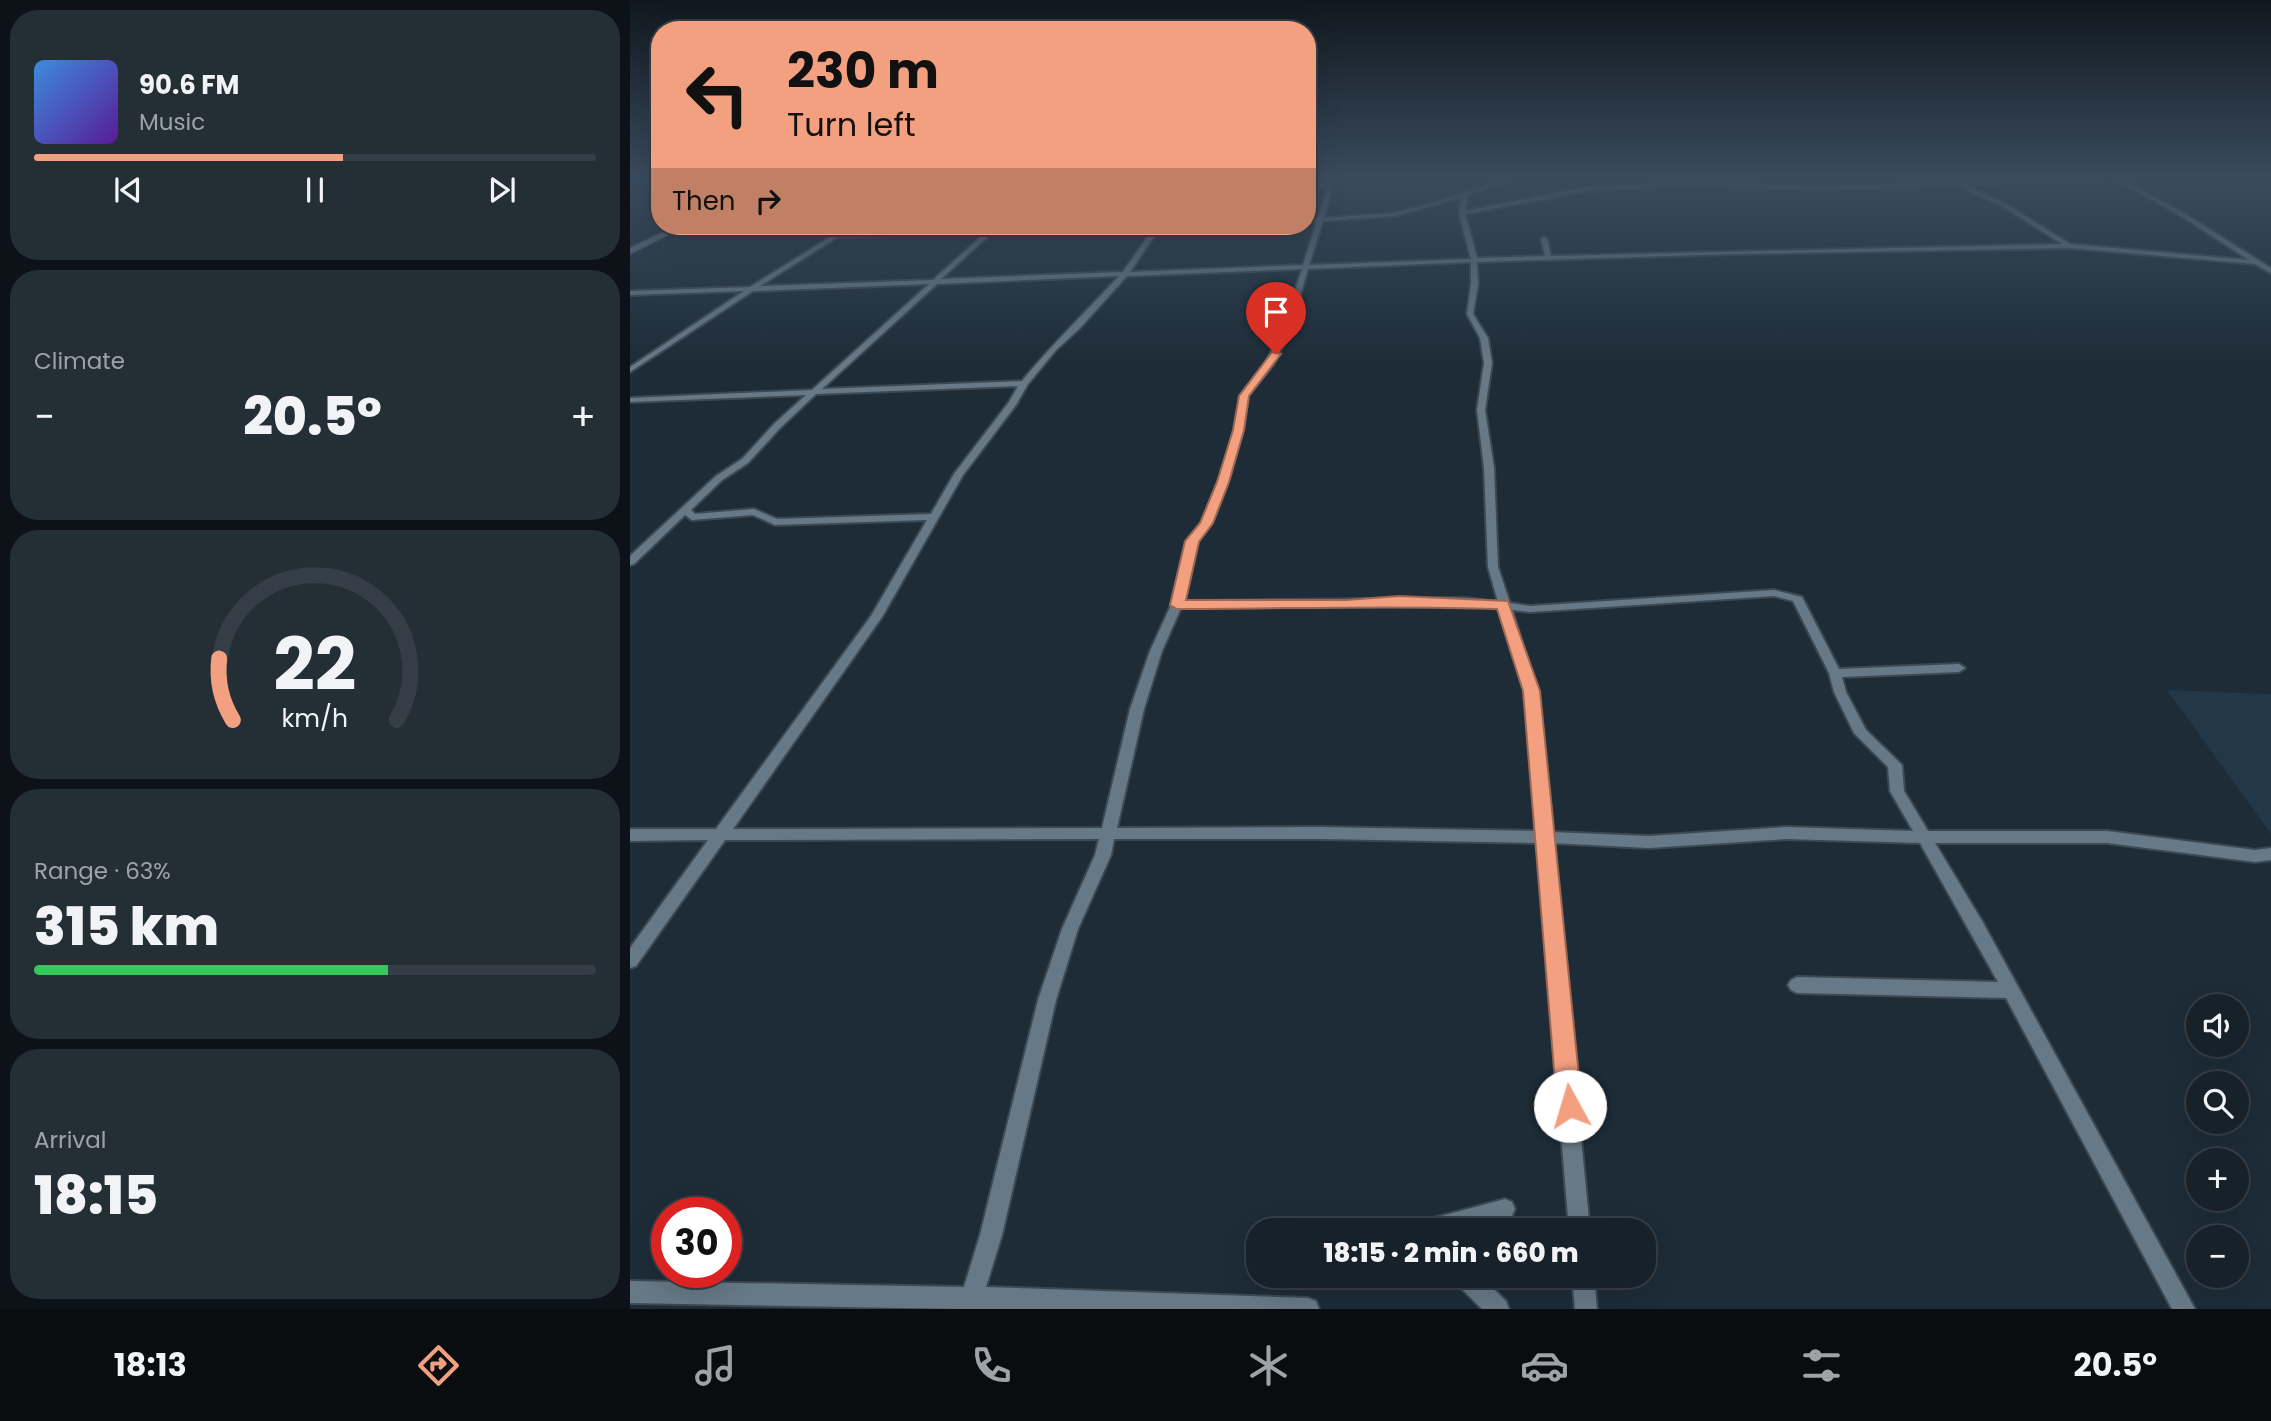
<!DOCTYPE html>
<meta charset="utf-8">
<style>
body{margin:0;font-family:Poppins,sans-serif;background:#232e35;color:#f1f3f6;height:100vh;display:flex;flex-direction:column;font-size:26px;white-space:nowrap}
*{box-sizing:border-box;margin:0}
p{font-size:23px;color:#9ea3a8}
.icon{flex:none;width:38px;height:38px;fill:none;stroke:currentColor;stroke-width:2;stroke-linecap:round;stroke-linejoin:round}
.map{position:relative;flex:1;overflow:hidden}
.drawer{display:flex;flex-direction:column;gap:10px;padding:10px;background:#0c1217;width:630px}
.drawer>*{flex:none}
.guide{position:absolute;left:21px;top:21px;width:665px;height:214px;border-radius:28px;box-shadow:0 7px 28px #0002,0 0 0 2px #353e46;background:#f2a080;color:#111;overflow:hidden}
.fabs{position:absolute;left:1556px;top:994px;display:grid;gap:14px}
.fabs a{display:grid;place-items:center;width:63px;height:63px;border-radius:50%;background:#162129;box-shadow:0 7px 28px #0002,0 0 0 2px #353e46;font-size:35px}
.speed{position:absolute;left:21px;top:1197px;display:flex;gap:14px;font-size:35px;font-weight:700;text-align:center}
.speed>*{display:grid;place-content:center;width:91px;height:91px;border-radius:50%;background:#162129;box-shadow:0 7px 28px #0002,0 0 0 2px #353e46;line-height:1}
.speed .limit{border:10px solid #d22;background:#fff;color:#111}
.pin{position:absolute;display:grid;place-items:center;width:60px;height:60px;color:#fff;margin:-72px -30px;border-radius:50% 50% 50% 0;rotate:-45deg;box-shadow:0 0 7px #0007}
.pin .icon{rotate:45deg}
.me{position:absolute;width:77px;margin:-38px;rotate:354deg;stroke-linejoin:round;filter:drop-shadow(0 0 5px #0008)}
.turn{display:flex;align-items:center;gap:24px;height:147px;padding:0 21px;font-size:32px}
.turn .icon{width:91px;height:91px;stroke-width:2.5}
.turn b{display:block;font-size:49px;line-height:60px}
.then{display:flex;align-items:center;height:66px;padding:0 21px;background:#0003;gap:14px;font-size:26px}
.big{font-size:52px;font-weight:800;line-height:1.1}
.drawer .tile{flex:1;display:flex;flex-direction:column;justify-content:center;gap:10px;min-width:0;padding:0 24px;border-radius:28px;background:#232e35}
.drawer .dial{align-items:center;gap:0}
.dial svg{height:182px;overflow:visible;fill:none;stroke:#353e46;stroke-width:7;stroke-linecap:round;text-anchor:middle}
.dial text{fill:#f1f3f6;stroke:none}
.song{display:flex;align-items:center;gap:21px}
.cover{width:84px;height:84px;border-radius:10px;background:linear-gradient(135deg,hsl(210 70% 55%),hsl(270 70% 35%))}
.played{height:7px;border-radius:4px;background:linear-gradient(90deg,#f2a080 55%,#353e46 55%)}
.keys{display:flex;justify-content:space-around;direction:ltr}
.heat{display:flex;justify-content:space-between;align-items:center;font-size:38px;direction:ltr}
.charge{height:10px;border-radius:5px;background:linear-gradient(90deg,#34c759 63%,#353e46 0)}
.trip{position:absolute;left:616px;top:1218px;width:410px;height:70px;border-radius:28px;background:#162129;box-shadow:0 7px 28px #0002,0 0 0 2px #353e46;font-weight:800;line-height:70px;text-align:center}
.dock{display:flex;height:112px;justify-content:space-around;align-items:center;background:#090d10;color:#9ea3a8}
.dock .icon{width:49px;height:49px}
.dock .on{color:#f2a080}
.dock b{font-size:32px;color:#f1f3f6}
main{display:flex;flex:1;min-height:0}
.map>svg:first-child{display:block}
</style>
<main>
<section class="drawer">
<div class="tile">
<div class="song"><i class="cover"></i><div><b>90.6 FM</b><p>Music</p></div></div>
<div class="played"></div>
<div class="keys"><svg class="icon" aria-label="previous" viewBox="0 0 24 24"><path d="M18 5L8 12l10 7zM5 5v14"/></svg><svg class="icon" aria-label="pause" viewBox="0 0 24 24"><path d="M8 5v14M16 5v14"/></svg><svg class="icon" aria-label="next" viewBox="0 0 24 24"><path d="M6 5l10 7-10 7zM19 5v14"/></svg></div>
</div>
<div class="tile"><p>Climate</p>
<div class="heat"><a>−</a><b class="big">20.5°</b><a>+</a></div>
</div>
<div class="tile dial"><svg viewBox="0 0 100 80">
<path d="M14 69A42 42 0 1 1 86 69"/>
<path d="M14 69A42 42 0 0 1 8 42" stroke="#f2a080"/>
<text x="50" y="56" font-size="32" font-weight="700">22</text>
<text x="50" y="72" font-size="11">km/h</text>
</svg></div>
<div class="tile"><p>Range · 63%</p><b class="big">315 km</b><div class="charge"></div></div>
<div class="tile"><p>Arrival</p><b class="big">18:15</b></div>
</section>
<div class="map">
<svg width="1641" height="1309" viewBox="0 0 1641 1309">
<rect width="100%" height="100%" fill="#1d2c37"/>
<!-- built -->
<path fill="#223747" d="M1537,690l104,4v140z"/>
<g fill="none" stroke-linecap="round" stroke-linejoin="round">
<defs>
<path id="street" d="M700,179h5l-11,39 70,-5 37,-9 74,-25h8l-45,16 -3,16 122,-24 107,-5 124,4 294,-7 -144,6 2,3 36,16 64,40 179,16 -68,-44 -66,-37h6l64,35 86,54v5l-16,-9 -186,-16 -336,6 -256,8 1,22 -5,30 15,24 4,25 -7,47 9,58 4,99 12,36 20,3 244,-16 28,7 37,72 120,-5 6,4 -6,4 -117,5 4,15 20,38 36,35 2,26 24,40h179l148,19 16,-2v12l-16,2 -148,-19h-172l47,78 213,388h-23l-166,-311 -209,-5 -6,-3 -3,-5 3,-5 6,-3 201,5 -78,-139 -134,-4 -137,9 -97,-5 38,387h-21l-32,-387 -217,-4h-206l-3,16 -33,74 -22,71 -54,235 -16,52 322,11 8,3 3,8h-362l-327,-6v-22l334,6 16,-52 58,-235 24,-71 33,-74 4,-16 -374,1 -89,126 -6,2v-20l78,-108 -78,1v-12h86l155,-213 56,-96 -152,5 -22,-10 -61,5 -7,-5 -51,49 -4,1v-9l86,-80 26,-17 32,-35 32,-29 -176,7v-4l182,-8 117,-106 -176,7 -123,81v-5l114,-76 -114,4v-4l120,-4 98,-61h7l-11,7 146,-4 3,-3h6l-2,2 138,-2 -3,2 -139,4 -52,47 182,-7 32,-46h6l-31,46 173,-7 14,-44 -10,1v-4h11l10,-32 -21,1v-3l22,-1zM1054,185l134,5 145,-5 3,5 36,16 60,38 -511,12 -4,-17 -3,-2 -3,2 4,17 -68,2 -11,-41 -1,-3 122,-23zM832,197l-3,16 12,46 -162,6 14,-44 71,-5zM356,232l-53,48 -173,6 78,-49zM841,262v22l-4,30 13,24 4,25 -7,47 7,58 4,99 10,35 -33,-4 -281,3 13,-59 15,-19 16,-41 15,-52 5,-34 25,-31 16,-32 19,-64zM672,269l-21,64 -16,31 -25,32 -5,34 -17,52 -16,40 -15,20 -16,63 -21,46 -20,58 -28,119 -369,1 149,-212 81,-142 53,-70 12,-21 28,-34 24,-22 47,-52zM489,276c-32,35 -67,68 -97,105l-200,8 115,-105zM388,386l-9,16 -55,72 -23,40 -154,5 -23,-10 -59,5 -4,-4 31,-30 26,-17 32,-35 36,-34zM1144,596l19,5 36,72 5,19 20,41 34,34 2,24 23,40 -127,-4 -137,9 -98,-4 -14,-141 -25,-81 18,2zM835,604l35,5 25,82 11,140 -216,-4 -203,1 27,-119 18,-58 19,-43z
M875,1199l7,3 3,7 -3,7c-30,13 -60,15 -93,14l4,-7 7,-4z
M824,1276h26l26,25 3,8h-27l-25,-25z
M942,1276h22l3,33h-22z"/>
<path id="secondary" d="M46,226h10l-56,28v-6z"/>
</defs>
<!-- street casing -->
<use href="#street" stroke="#3c4953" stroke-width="4"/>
<!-- secondary casing -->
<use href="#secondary" stroke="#3c4953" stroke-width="3"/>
<!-- street -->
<use href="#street" fill="#677986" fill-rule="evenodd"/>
<!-- secondary -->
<use href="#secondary" fill="#677986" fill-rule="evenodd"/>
</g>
<!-- sky -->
<linearGradient id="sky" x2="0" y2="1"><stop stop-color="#10181e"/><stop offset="0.49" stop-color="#3a4b5e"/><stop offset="1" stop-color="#3a4b5e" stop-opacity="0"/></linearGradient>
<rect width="1641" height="363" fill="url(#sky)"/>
<!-- route -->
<path fill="#f2a080" stroke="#9d6853" stroke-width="2" d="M642,352l9,2 -32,42 -5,34 -15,52 -16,41 -14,19 -13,58h160l53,-4 109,5 32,90 42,415 -3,8 -9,4 -9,-4 -4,-8 -34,-415 -26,-82c-107,-4 -213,0 -320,0l-7,-4 15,-64 15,-18 17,-41 16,-52 6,-34z"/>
</svg>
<div class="fabs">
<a><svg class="icon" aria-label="sound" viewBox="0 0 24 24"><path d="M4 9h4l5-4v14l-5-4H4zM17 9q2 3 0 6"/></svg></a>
<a><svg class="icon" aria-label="search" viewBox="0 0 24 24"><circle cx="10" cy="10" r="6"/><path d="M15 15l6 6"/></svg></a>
<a>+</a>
<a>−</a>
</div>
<div class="speed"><div class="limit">30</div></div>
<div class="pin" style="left:646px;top:354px;background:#d93025"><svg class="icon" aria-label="arrive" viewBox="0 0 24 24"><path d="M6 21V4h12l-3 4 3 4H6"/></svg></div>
<svg class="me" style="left:940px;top:1106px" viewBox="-20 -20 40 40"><circle r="19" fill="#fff"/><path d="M0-13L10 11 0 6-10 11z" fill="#f2a080"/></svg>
<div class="trip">18:15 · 2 min · 660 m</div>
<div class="guide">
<div class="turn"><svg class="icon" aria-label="left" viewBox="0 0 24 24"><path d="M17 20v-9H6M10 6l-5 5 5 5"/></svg><div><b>230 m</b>Turn left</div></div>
<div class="then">Then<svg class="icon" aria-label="right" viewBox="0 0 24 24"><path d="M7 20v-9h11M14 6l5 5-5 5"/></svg></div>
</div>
</div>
</main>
<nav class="dock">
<b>18:13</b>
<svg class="icon on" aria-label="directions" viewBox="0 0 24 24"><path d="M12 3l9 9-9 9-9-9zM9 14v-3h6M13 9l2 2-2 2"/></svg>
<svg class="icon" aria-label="music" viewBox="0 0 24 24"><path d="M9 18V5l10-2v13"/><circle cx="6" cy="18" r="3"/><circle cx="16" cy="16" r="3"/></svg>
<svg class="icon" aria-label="phone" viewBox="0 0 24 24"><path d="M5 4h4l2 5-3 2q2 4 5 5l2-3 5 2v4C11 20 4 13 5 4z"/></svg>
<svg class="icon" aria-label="climate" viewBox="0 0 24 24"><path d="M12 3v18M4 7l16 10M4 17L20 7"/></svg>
<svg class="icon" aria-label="car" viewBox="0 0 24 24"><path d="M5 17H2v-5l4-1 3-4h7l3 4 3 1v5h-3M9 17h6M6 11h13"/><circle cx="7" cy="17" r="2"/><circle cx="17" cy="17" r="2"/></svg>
<svg class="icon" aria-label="filters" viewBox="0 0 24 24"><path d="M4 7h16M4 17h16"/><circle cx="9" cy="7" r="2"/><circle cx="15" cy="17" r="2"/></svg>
<b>20.5°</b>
</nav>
